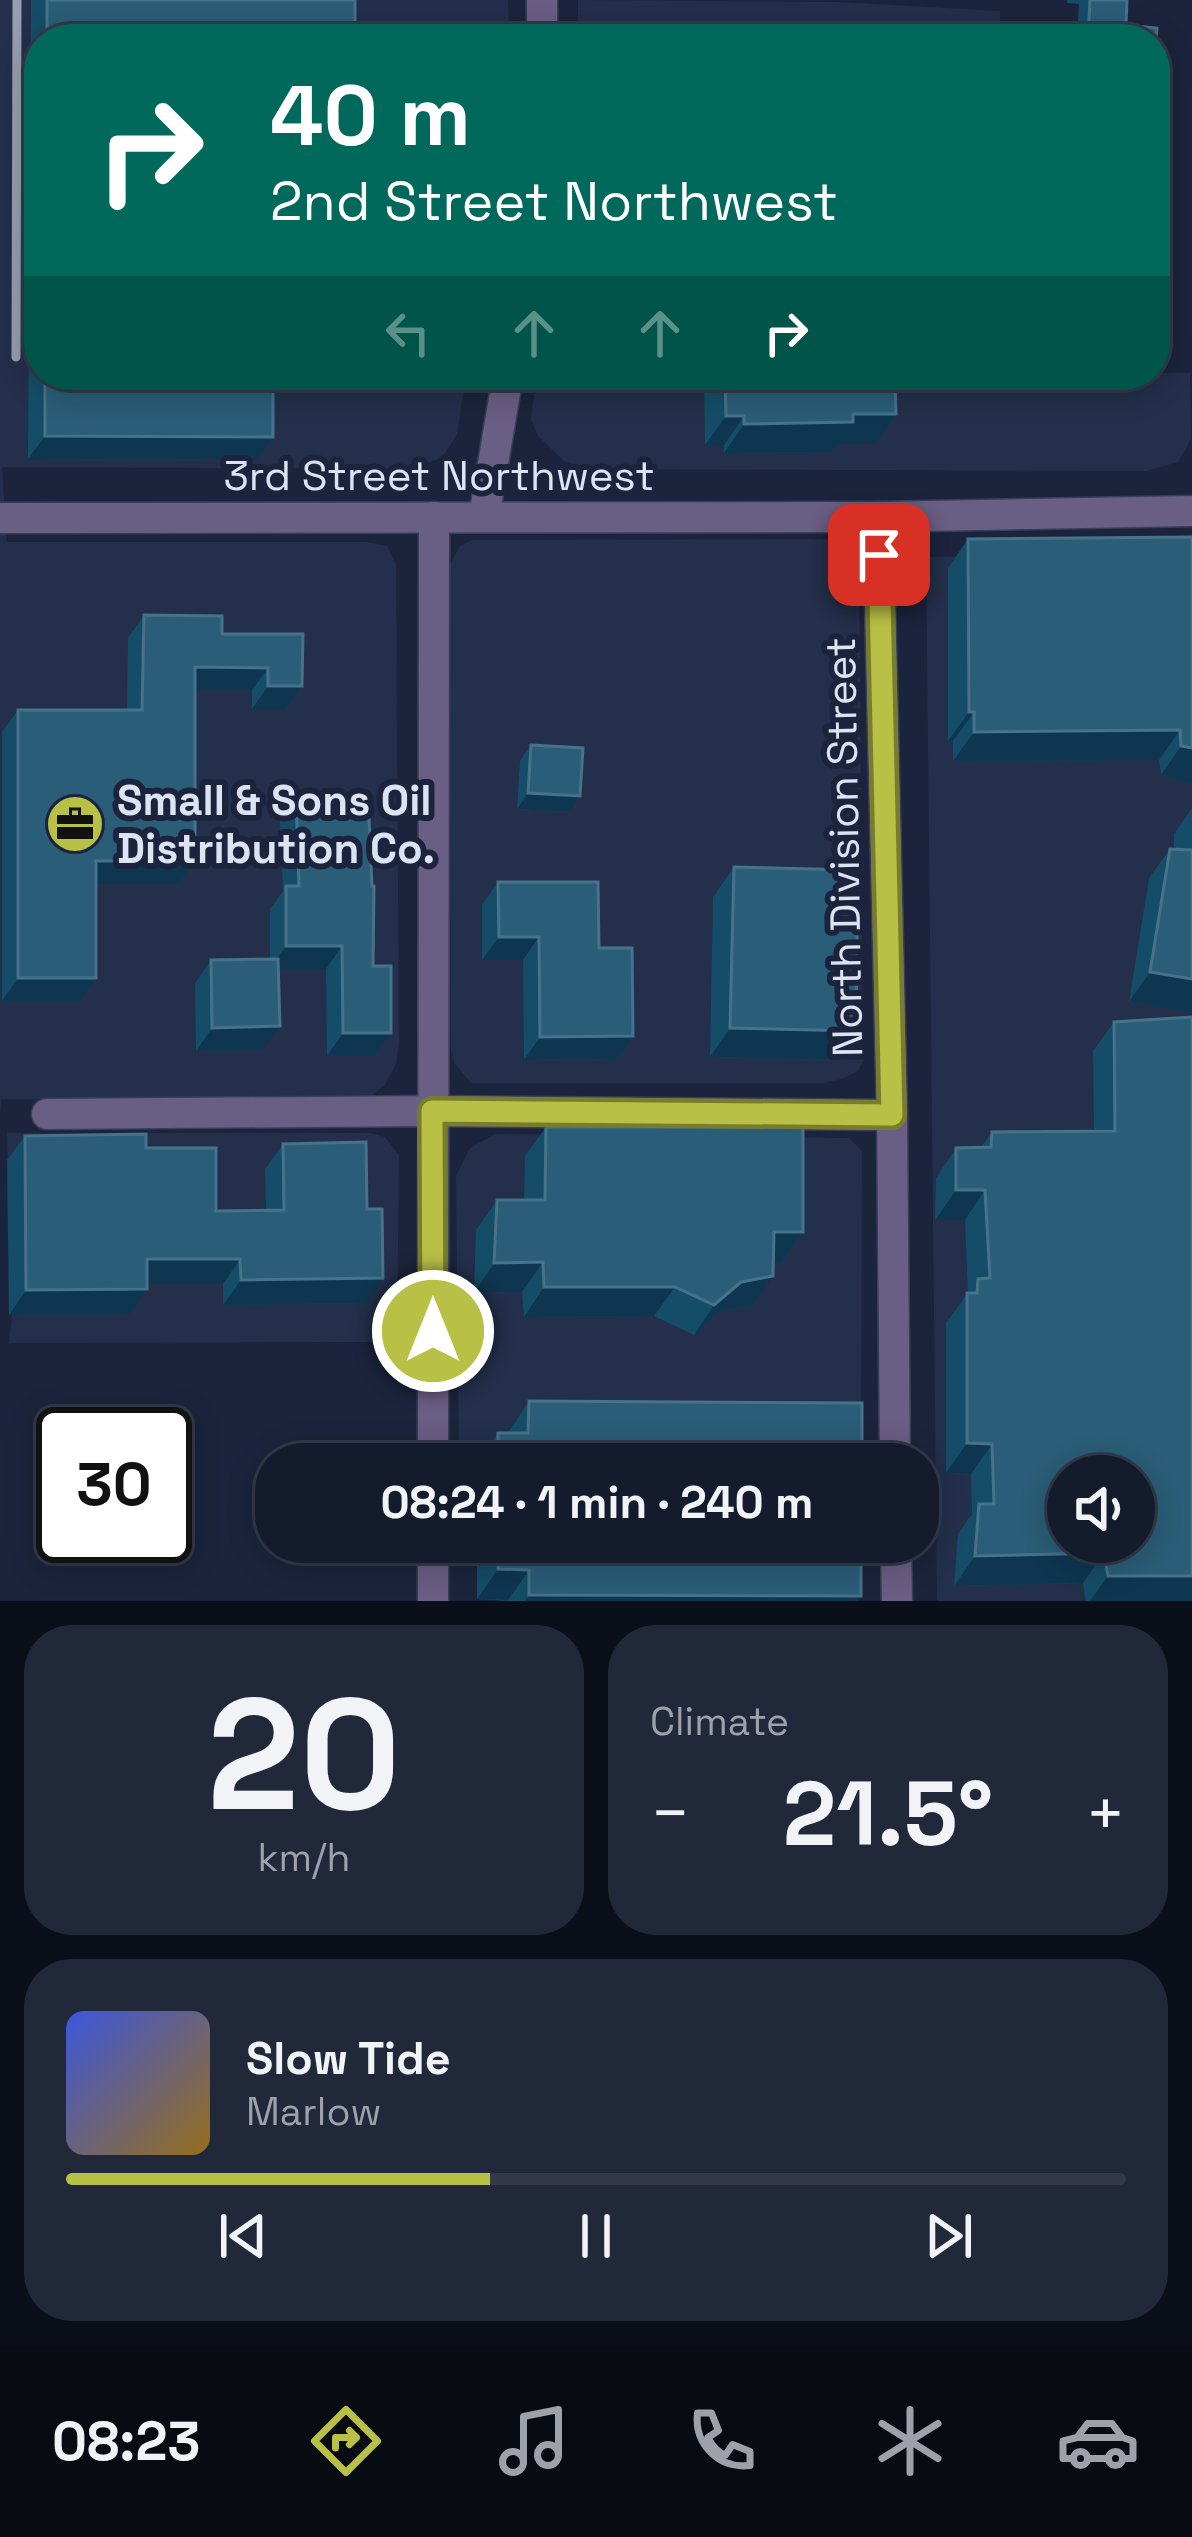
<!DOCTYPE html>
<meta charset="utf-8">
<style>
body{margin:0;font-family:"Space Grotesk",sans-serif;background:#212839;color:#f1f3f6;height:100vh;display:flex;flex-direction:column;font-size:45px;white-space:nowrap}
*{box-sizing:border-box;margin:0}
p{font-size:39px;color:#9da1aa}
.icon{flex:none;width:66px;height:66px;fill:none;stroke:currentColor;stroke-width:2;stroke-linecap:round;stroke-linejoin:round}
.map{position:relative;height:1601px;overflow:hidden}
.sheet{display:flex;flex-direction:column;gap:24px;padding:24px;background:#0b0f19;flex:1}
.sheet>*{flex:none}
.top-card{position:absolute;left:24px;top:24px;width:1146px;height:366px;border-radius:48px;box-shadow:0 6px 30px #0003,0 0 0 3px #333949;background:#00695c;color:#fff;overflow:hidden}
.fabs{position:absolute;left:1047px;top:1455px;display:grid;gap:24px}
.fabs a{display:grid;place-items:center;width:108px;height:108px;border-radius:50%;background:#141b2d;box-shadow:0 6px 30px #0003,0 0 0 3px #333949;font-size:60px}
.speed{position:absolute;left:36px;top:1407px;display:flex;gap:24px;font-size:60px;font-weight:700;text-align:center}
.speed>*{display:grid;place-content:center;width:156px;height:156px;border-radius:50%;background:#141b2d;box-shadow:0 6px 30px #0003,0 0 0 3px #333949;line-height:1}
.speed .limit{border:6px solid #111;border-radius:18px;background:#fff;color:#111}
.pin{position:absolute;display:grid;place-items:center;width:102px;height:102px;color:#fff;margin:-51px;border-radius:24px;box-shadow:0 6px 18px #0006}
.me{position:absolute;width:132px;margin:-66px;rotate:0deg;stroke-linejoin:round;filter:drop-shadow(0 0 9px #0008)}
.turn{display:flex;align-items:center;gap:42px;height:252px;padding:0 48px;font-size:54px}
.turn .icon{width:156px;height:156px;stroke-width:2.5}
.turn b{display:block;font-size:84px;line-height:102px}
.lanes{display:flex;align-items:center;height:114px;padding:0 48px;background:#0003;justify-content:center;gap:60px;direction:ltr}
.lanes .off{opacity:.35}
.big{font-size:90px;font-weight:700;line-height:1.1}
.sheet .widget{flex:1;display:flex;flex-direction:column;justify-content:center;gap:18px;min-width:0;padding:0 42px;border-radius:48px;background:#212839}
.sheet .dial{align-items:center;gap:0}
.dial b{font-size:156px;line-height:1}
.song{display:flex;align-items:center;gap:36px}
.cover{width:144px;height:144px;border-radius:18px;background:linear-gradient(135deg,hsl(230 70% 55%),hsl(40 70% 35%))}
.played{height:12px;border-radius:6px;background:linear-gradient(90deg,#b9c046 40%,#333949 40%)}
.keys{display:flex;justify-content:space-around;direction:ltr}
.heat{display:flex;justify-content:space-between;align-items:center;font-size:66px;direction:ltr}
.sheet .tiles{flex:1;display:grid;gap:24px;grid-template-columns:1fr 1fr}
.widget:last-child{grid-column:span 2}
.trip{position:absolute;left:255px;top:1443px;width:684px;height:120px;border-radius:48px;background:#141b2d;box-shadow:0 6px 30px #0003,0 0 0 3px #333949;font-weight:700;line-height:120px;text-align:center}
.dock{display:flex;height:192px;justify-content:space-around;align-items:center;background:#080b12;color:#9da1aa}
.dock .icon{width:84px;height:84px}
.dock .on{color:#b9c046}
.dock b{font-size:54px;color:#f1f3f6}
.map>svg:first-child{display:block}
</style>
<div class="map">
<svg width="1192" height="1601" viewBox="0 0 1192 1601">
<rect width="100%" height="100%" fill="#1b243c"/>
<!-- built -->
<path fill="#232f4b" fill-rule="evenodd" d="M0,0h508l1,39h-470v336h427l-9,59 -14,23 -31,12 -410,-2 5,75h360l20,4 9,19 3,477 -3,22 -11,21 -18,14h-366l-1,16z
M578,0l260,2 162,9v28h-422z
M1190,373l1,66 -13,23 -32,9 -559,-2 -23,-8 -26,-25 -7,-17 6,-44z
M811,539l27,1 14,6 7,15 4,500 -5,10 -16,8 -20,4h-351l-17,-20 -3,-12 -2,-485 11,-20 12,-6z
M1192,554v1047h-255l-11,-1044zM1068,1476h66v66h-66z
M7,1133h364l14,4 14,18 -2,187 -388,1 4,-37z
M495,1134l354,4 13,13 -1,313h-402l-3,-288 14,-28z"/>
<g fill="none" stroke-linecap="round" stroke-linejoin="round">
<defs>
<path id="minor" d="M878,517l14,598 3,349
M47,1114l385,-3 460,4
M433,1464l1,-947
M433,1542v59
M896,1542l1,59"/>
<path id="tertiary" d="M542,0v39
M484,517l24,-142
M0,518l878,-1 314,-6"/>
</defs>
<!-- minor casing -->
<use href="#minor" stroke="#363f56" stroke-width="33"/>
<!-- tertiary casing -->
<use href="#tertiary" stroke="#363f56" stroke-width="33"/>
<!-- minor -->
<use href="#minor" stroke="#695e83" stroke-width="30"/>
<!-- tertiary -->
<use href="#tertiary" stroke="#695e83" stroke-width="30"/>
<!-- rail -->
<path stroke="#959db0" stroke-width="9" d="M16,357l1,-357"/>
</g>
<!-- wall -->
<path fill="#154d68" d="M31,0h324v39h-316v336h234v62l-16,23 -229,-1z
M1067,0h60l-1,25 29,14h-78l2,-35 -12,-1z
M704,375h191l-20,69h-37l-6,8 -108,1v-8h-19z
M1192,537v246l-31,-8 -2,-15 -206,1v-20h-5v-173l20,-29z
M144,615l78,19 80,52 -16,23h-34v-19h-57v171l-16,23h-83l-16,117h-78v-269l16,-22h109l1,-72z
M531,745l38,67 -52,-3 3,-48z
M296,798l77,168 1,90h-47l-1,-87h-47l-16,81 -67,1 -1,-68 16,-23 59,-1v-50l13,-18 -3,-70z
M1192,808v205l-63,-11 20,-124 21,-29h4v-15z
M734,867l122,164 -21,29 -125,-3 3,-160z
M498,882l101,66 34,88 -16,23 -93,1 -1,-100h-41v-55z
M1114,1022l78,579h-106l-3,-18 -129,3 4,-52 14,-20 -1,-40 -25,-1v-150l22,-30 -3,-73h-30l1,-42 20,-30 25,-1 11,-15h102l-1,-81z
M546,1127l257,105 -21,30h-9l-21,44 -32,5 -26,24 -40,-19 -130,1 -2,-25 -48,1 2,-63 21,-30h27l1,-44z
M25,1136l121,12 70,63 50,-1 -1,-41 18,-25 83,159 -143,2v-21h-76l-17,30 -121,1 -2,-155z
M529,1401l333,63h-385l21,-31h10z
M477,1542h384v54l-4,5h-349l-31,-2z"/>
<!-- shaded-wall -->
<path fill="#0e3650" d="M853,414h43l-21,30h-37l-6,8 -108,1 20,-29z
M726,416h18l-20,29h-19z
M45,436l228,1 -16,23 -229,-1z
M195,667l73,1 -16,22h-73z
M268,686h34l-16,23h-34z
M969,712h5l-21,29h-5z
M1180,730l-21,30 -206,1 21,-29z
M1181,746l11,2v35l-31,-8z
M528,793l52,3 -11,16 -52,-3z
M96,861h99l-16,23h-99z
M499,937h40l-16,23h-41z
M286,946h56l-16,23h-57z
M1150,972l42,7v34l-63,-11z
M18,978h78l-16,23h-78z
M280,1026l-17,24 -67,1 16,-23z
M730,1028l126,3 -21,29 -125,-3z
M343,1033h48l-17,23h-47z
M633,1036l-16,23 -93,1 16,-23z
M956,1190h29l-20,30h-30z
M774,1232h29l-21,30h-29z
M147,1259h93l-17,25h-93z
M543,1262l-21,30 -48,1 20,-30z
M773,1276l-21,30 -32,5 -26,24 20,-30 27,-23z
M383,1278l-17,25 -143,2 18,-25z
M544,1287h131l-21,29 -130,1z
M147,1289l-17,25 -121,1 17,-25z
M967,1443l25,1 -21,30 -25,-1z
M1104,1553l-21,30 -129,3 21,-30z
M498,1569l31,1 -21,30 -31,-1z
M1108,1576h84v25h-102z
M529,1595l332,1 -4,5h-332z"/>
<!-- building -->
<path fill="#2a5d77" stroke="#46728b" stroke-width="3" fill-rule="evenodd" d="M47,0h308v39h-308z
M1090,0h37l-1,25 31,3 -2,25v-14h-67z
M1155,142h5l-1,60h-3l3,68h-4z
M1155,304l3,44h-3z
M45,375h228v62l-228,-1z
M725,375h170l1,39h-43v8l-109,2v-8h-18z
M1192,537v211l-11,-2 -1,-16 -206,2v-20h-5l-1,-173z
M144,615l78,1v18h81l-1,52h-34v-18l-73,-1v194h-99v117h-78v-268h124z
M531,745l52,3 -3,48 -52,-3z
M368,795l4,91h2l-1,80h18v67h-48l-1,-87h-56v-60h13l-3,-88z
M1170,849l22,1v129l-42,-7z
M734,867l124,3 -2,161 -126,-3z
M498,882h100l1,66h33l1,88 -93,1 -1,-100h-40z
M278,959l2,67 -68,2 -1,-68z
M1192,1017v559h-84l-4,-23 -129,3 4,-52h15l-2,-60 -25,-1v-150h10l1,-14 12,-1 -5,-88h-29v-42l35,-1 1,-15 123,-1 -1,-109zM1068,1476h66v66h-66z
M546,1127h257v105h-29l-1,44 -32,6 -27,23 -39,-18h-131l-1,-25 -49,1 3,-63h48z
M146,1134v14h70v63l68,-1 -1,-66 83,-2 1,67h15l1,69 -142,2 -1,-21h-93v30l-121,1 -1,-154z
M529,1401l333,2v61h-364v-31h30z
M498,1542h363v54l-332,-1v-25l-31,-1z"/>
<g fill="none" stroke-linecap="round" stroke-linejoin="round">
<defs>
<path id="route" d="M433,1331l-1,-220 460,4 -13,-560"/>
</defs>
<!-- route casing -->
<use href="#route" stroke="#787d2e" stroke-width="30"/>
<!-- route -->
<use href="#route" stroke="#b9c046" stroke-width="21"/>
</g>
<!-- icons -->
<defs>
<symbol id="office-disc" viewBox="-11 -11 22 22"><circle r="9.5" fill="#b9c046" stroke="#1b243c"/><path d="M-6-3h4V-5.5h4V-3h4V5H-6ZM-1-4.5V-3h2v-1.5ZM-6 0V1H6V0Z" fill="#111"/></symbol>
</defs>
<g fill-rule="evenodd">
<use href="#office-disc" x="42" y="791" width="66" height="66"/>
</g>
<g text-anchor="middle" dominant-baseline="central" stroke-width="12" stroke-linejoin="round" paint-order="stroke">
<!-- street labels -->
<g font-size="42" fill="#dce3f3" stroke="#1b243c">
<text x="439" y="475">3rd Street Northwest</text>
<text transform="translate(844 847) rotate(-91)">North Division Street</text>
</g>
<!-- poi labels -->
<g font-size="42" font-weight="bold" fill="#dce3f3" stroke="#1b243c" text-anchor="start">
<text x="117" y="800">Small &amp; Sons Oil<tspan x="117" dy="48">Distribution Co.</tspan></text>
</g>
</g>
</svg>
<div class="fabs">
<a><svg class="icon" aria-label="sound" viewBox="0 0 24 24"><path d="M4 9h4l5-4v14l-5-4H4zM17 9q2 3 0 6"/></svg></a>
</div>
<div class="speed"><div class="limit">30</div></div>
<div class="pin" style="left:879px;top:555px;background:#d93025"><svg class="icon" aria-label="arrive" viewBox="0 0 24 24"><path d="M6 21V4h12l-3 4 3 4H6"/></svg></div>
<svg class="me" style="left:433px;top:1331px" viewBox="-20 -20 40 40"><circle r="17" fill="#b9c046" stroke="#fff" stroke-width="3"/><path d="M0-11L8 9 0 5-8 9z" fill="#fff"/></svg>
<div class="trip">08:24 · 1 min · 240 m</div>
<div class="top-card">
<div class="turn"><svg class="icon" aria-label="right" viewBox="0 0 24 24"><path d="M7 20v-9h11M14 6l5 5-5 5"/></svg><div><b>40 m</b>2nd Street Northwest</div></div>
<div class="lanes"><svg class="icon off" aria-label="left" viewBox="0 0 24 24"><path d="M17 20v-9H6M10 6l-5 5 5 5"/></svg><svg class="icon off" aria-label="ahead" viewBox="0 0 24 24"><path d="M12 20V5M6 11l6-6 6 6"/></svg><svg class="icon off" aria-label="ahead" viewBox="0 0 24 24"><path d="M12 20V5M6 11l6-6 6 6"/></svg><svg class="icon" aria-label="right" viewBox="0 0 24 24"><path d="M7 20v-9h11M14 6l5 5-5 5"/></svg></div>
</div>
</div>
<section class="sheet">
<div class="tiles">
<div class="widget dial"><b>20</b><p>km/h</p></div>
<div class="widget"><p>Climate</p>
<div class="heat"><a>−</a><b class="big">21.5°</b><a>+</a></div>
</div>
<div class="widget">
<div class="song"><i class="cover"></i><div><b>Slow Tide</b><p>Marlow</p></div></div>
<div class="played"></div>
<div class="keys"><svg class="icon" aria-label="previous" viewBox="0 0 24 24"><path d="M18 5L8 12l10 7zM5 5v14"/></svg><svg class="icon" aria-label="pause" viewBox="0 0 24 24"><path d="M8 5v14M16 5v14"/></svg><svg class="icon" aria-label="next" viewBox="0 0 24 24"><path d="M6 5l10 7-10 7zM19 5v14"/></svg></div>
</div>
</div>
</section>
<nav class="dock">
<b>08:23</b>
<svg class="icon on" aria-label="directions" viewBox="0 0 24 24"><path d="M12 3l9 9-9 9-9-9zM9 14v-3h6M13 9l2 2-2 2"/></svg>
<svg class="icon" aria-label="music" viewBox="0 0 24 24"><path d="M9 18V5l10-2v13"/><circle cx="6" cy="18" r="3"/><circle cx="16" cy="16" r="3"/></svg>
<svg class="icon" aria-label="phone" viewBox="0 0 24 24"><path d="M5 4h4l2 5-3 2q2 4 5 5l2-3 5 2v4C11 20 4 13 5 4z"/></svg>
<svg class="icon" aria-label="climate" viewBox="0 0 24 24"><path d="M12 3v18M4 7l16 10M4 17L20 7"/></svg>
<svg class="icon" aria-label="car" viewBox="0 0 24 24"><path d="M5 17H2v-5l4-1 3-4h7l3 4 3 1v5h-3M9 17h6M6 11h13"/><circle cx="7" cy="17" r="2"/><circle cx="17" cy="17" r="2"/></svg>
</nav>
